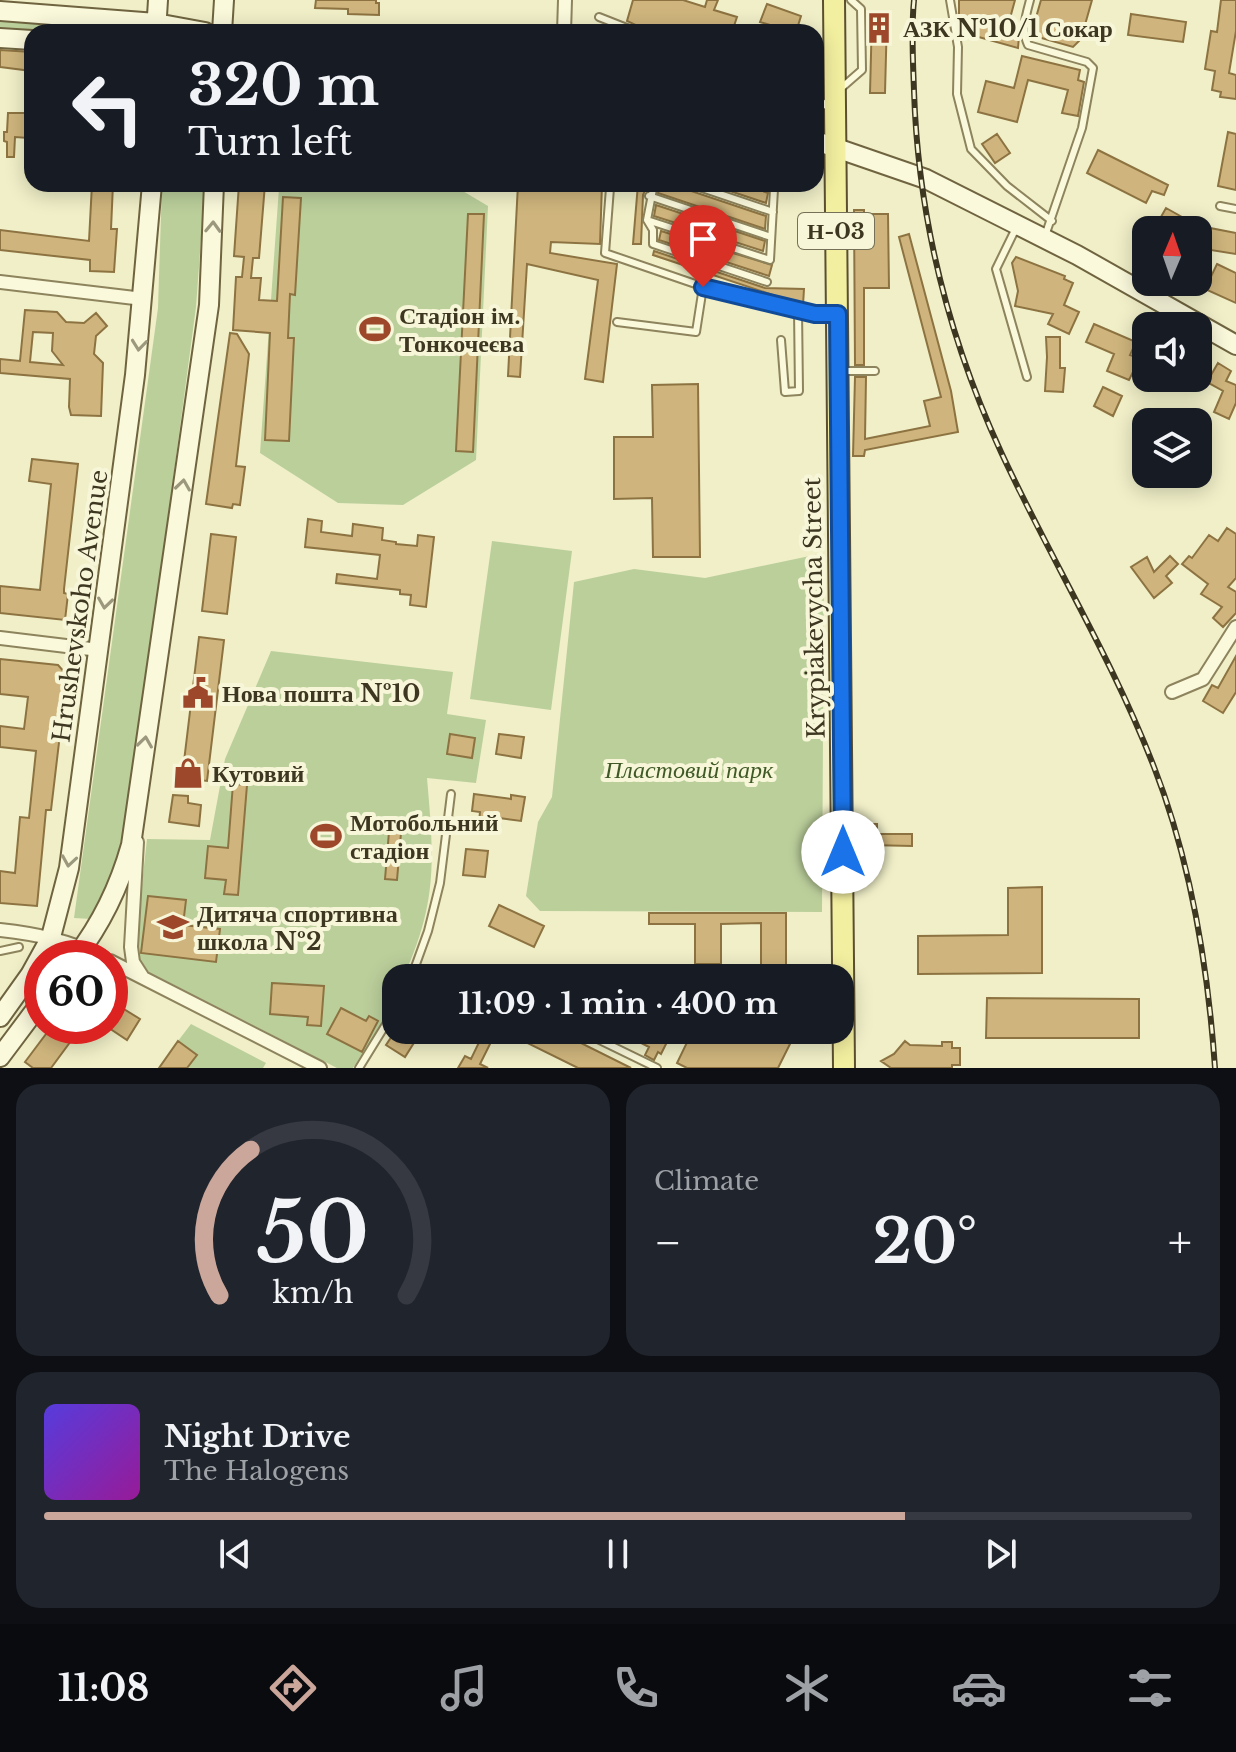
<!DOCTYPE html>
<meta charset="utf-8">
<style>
body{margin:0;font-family:"Libre Baskerville",serif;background:#20242c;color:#f1f3f6;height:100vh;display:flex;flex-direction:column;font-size:30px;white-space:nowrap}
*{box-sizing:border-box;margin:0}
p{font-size:26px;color:#9ea1a6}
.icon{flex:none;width:44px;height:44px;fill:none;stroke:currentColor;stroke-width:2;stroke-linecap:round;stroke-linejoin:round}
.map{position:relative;height:1068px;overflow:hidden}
.drawer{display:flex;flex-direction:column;gap:16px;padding:16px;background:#0d0f14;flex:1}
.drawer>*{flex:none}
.hud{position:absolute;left:24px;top:24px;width:800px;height:168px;border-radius:24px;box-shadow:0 4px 20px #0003;background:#171b24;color:#f1f3f6;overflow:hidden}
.needle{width:52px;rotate:2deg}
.fabs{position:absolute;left:1132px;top:216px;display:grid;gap:16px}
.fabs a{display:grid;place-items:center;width:80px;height:80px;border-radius:16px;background:#171b24;box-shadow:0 4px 20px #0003;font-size:40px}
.speed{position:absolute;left:24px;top:940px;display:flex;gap:16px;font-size:40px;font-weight:700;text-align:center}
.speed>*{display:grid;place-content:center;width:104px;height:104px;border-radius:50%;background:#171b24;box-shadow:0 4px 20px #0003;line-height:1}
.speed .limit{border:12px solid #d22;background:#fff;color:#111}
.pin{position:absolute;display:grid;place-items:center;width:68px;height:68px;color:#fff;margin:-82px -34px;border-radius:50% 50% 50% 0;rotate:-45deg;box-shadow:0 0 8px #0007}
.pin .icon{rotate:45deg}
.me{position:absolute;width:88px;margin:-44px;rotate:0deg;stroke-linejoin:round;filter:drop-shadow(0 0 6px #0008)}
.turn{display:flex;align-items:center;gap:28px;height:168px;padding:0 32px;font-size:36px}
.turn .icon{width:104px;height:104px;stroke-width:2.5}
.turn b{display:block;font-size:56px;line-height:68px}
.big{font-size:60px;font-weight:700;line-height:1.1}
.drawer .widget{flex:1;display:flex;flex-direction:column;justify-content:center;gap:12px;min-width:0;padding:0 28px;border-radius:24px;background:#20242c}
.drawer .dial{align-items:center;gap:0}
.dial svg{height:208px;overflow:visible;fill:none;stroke:#363941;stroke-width:7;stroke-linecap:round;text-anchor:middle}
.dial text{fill:#f1f3f6;stroke:none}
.song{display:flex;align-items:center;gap:24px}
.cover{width:96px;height:96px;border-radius:12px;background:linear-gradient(135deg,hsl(250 70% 55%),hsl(300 70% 35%))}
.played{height:8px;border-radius:4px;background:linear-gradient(90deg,#cba69a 75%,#363941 75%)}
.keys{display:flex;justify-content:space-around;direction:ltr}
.heat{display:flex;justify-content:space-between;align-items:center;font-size:44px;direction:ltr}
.drawer .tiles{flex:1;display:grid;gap:16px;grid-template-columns:1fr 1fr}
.widget:last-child{grid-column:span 2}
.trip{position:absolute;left:382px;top:964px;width:472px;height:80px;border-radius:24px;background:#171b24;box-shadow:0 4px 20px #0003;font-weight:700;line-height:80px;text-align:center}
.tabs{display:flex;height:128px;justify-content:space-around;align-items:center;background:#090b0e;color:#9ea1a6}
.tabs .icon{width:56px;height:56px}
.tabs .on{color:#cba69a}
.tabs b{font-size:36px;color:#f1f3f6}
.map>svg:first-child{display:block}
</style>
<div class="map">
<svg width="1236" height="1068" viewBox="0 0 1236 1068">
<rect width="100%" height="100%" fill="#f0efc8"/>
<!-- green -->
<path fill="#bbcf9b" d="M0,19l122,8v5l-122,-3z
M162,184h43l-9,123 -63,473c-9,48 -16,97 -42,139l-17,-1 84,-610z
M289,184h162l37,22 -12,254 -73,45 -65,-2 -78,-50 19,-265z
M492,541l80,10 -21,159 -81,-11z
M824,553l-2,359 -282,-1 -14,-15 12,-74 14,-25 22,-215 60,-13 71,9z
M271,651l182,21 -6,42 39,6 -10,63 -49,-5c7,81 11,124 -24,200h-7c0,33 -26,64 -43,90h-16l-194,-99 -8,-22 12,-108 63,1 15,-81z
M191,1024l75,39 -3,5h-76l10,-14 -19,-13z"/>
<!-- building -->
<path fill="#cfb57d" stroke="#8d7341" stroke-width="2" fill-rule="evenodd" d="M316,0h60v3h3v12l-31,-1v-5l-33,-1z
M633,0h50l22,7 2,-7h11l-4,10 23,7 -5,15h-51l-20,-6 -2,6h-16l-3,-5 -13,-6z
M959,0h56l-9,33 13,3 -1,12 -50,-14 2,-6 -4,-1 2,-9 -9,-3z
M1041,0h51l-11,39 -8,8 -42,-12z
M1221,0h15v31l-7,42 7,2v24l-16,-2 1,-5 -9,-2 3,-19 -10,-2 6,-38 6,1z
M767,4l34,12 -5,16h-28l2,-7 -10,-3z
M1131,14l55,8 -3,20 -55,-7z
M872,16l15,1 -2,76h-15z
M0,50l32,2v19l-32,-4z
M1022,56l58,14 -2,10 6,2 -6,34 -16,-3 6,-23 -40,-10 -11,42 -39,-10 8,-31 28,7z
M8,113h20v25l-13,-1 -1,20h-7v-15l-3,-1v-9h3z
M1228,132l8,2v56l-18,-4z
M997,134l13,19 -15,10 -13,-19z
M1098,150l70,35 -4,10 -12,-4 -6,12 -59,-30z
M92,184h21l-2,45h6l-3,43 -24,-1v-11l-90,-10v-20l89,11z
M239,184h26l-6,74h-6l-2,20h10l-2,22 18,1 6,-104 18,1 -6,97 -5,-1 -2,44h6l-5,103 -24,-1 5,-107 -37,-3 3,-53h6l2,-20 -10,-1z
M518,184h84l-2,60 -49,-2 -1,11 67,11 -14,118 -18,-3 13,-99 -71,-16 -7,113 -12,-1z
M638,184h10l-5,11 -2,49h-8z
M660,184h24l4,6 78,26 -1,13 -107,-36z
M709,184h45l3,5 11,4 -2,10z
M656,205l109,36 -2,10 -109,-35z
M1166,208l43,24 1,-4 26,5v21l-38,-6v-18h-40l2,-4 -3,-2z
M854,210h10v4h24l1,74h-25v77h-9z
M468,214h16l-11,238 -17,-1z
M661,231l111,34 -3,11 -110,-36z
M909,234l42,157 7,41 -93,18 -1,6h-11l2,-79h11l-1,62 65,-13 -6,-25 17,-4 -42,-160z
M654,251l111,37 39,1 -1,16 -150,-50z
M1016,257l49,19 -1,3 9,4 -9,22 15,7 -10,22 -21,-10 5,-10 -38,-8 3,-15 -6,-28z
M1217,264l19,9v30l-31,-14z
M25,310l32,2 9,10 18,1 12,-10 11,13 -11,10 -2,18 9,9 -2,53 -30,-1 -2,-8 1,-28 -70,-6v-14l20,2zM33,332l20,1 -1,18 11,14 -33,-3z
M1094,324l42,18 -6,13 10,3 -11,22 -22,-9 7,-17 -28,-12z
M230,333l7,1 12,20 -13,112 9,1 -5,38 -7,-1 -1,4 -26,-4z
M1046,337h14v31h5l-2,24 -18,-1 2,-34z
M1218,363l13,8 -5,10 10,4v18l-7,16 -15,-7 9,-21 -16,-9z
M698,384l2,173h-47l-1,-59 -38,1v-62h39l-1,-52z
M1103,387l19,9 -9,20 -19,-10z
M32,459l46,5 -14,125v4l4,1 -3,26 -65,-7v-27l40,4 11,-106 -22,-3z
M308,519l14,2 -1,11 31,4 1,-12 30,4 -1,12 14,2v2l21,2 1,-11 16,2 -8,70 -16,-2 1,-10 -11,-1v-4l-64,-7 1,-9 40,5 3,-24 -75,-8z
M1227,528l9,6v44l-8,9 8,5v21l-13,14 -10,-9 9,-11 -21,-13 7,-10 -26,-20 7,-8 3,2 17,-23 9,6z
M211,534l25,3 -9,77 -25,-3z
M1170,556l8,8 -12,12 6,7 -18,15 -23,-31 16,-10 7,15z
M199,637l25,3 -17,141 -25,-3z
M1236,656v36l-13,21 -20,-12 9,-16 6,3z
M0,659l58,6 9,10 -16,135h-5l-9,96 -37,-3v-32l15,2 5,-56 9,1 7,-67 -36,-4v-21l24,3 4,-32 -28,-3z
M450,734l25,4 -3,20 -25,-4z
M499,734l25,3 -3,21 -25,-4z
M233,784l14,1 -9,110 -14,-1 2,-14 -21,-2 3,-32 20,2z
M474,794l37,5v-4l14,2 -4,24 -29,-4 -1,7 -12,-2 1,-10 -8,-1z
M173,795l15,1v7l13,2 -2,21 -30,-4z
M390,820l12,1 -5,59 -12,-1z
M868,824h9v10h35v12l-44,-1z
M466,849l22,2 -3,26 -22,-2z
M1042,887v86l-124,1v-38l90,-1v-47z
M148,896l38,4 -3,25 37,4 -4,33 -75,-9z
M499,905l45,21 -10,21 -45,-21z
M649,913h137v52h-25v-42l-40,1v40h-26v-40h-46z
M272,983l52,3 -3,40 -14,-1 1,-8 -38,-3z
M987,998l152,1v39h-153z
M119,1006l21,13 -13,21 -21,-14h4v-5z
M341,1008l25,13 3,-5 9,5 -16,31 -35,-18z
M52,1026h30l-31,42h-18l-8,-6z
M396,1030h26l-17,27 -19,-12z
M485,1030h12l-17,34 8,4h-30l7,-12 6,3z
M501,1030h54l76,38h-53z
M616,1030h57l-12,24 -3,-2 -4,8 -9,-5 4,-8z
M693,1030h67l30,14 -12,24h-91l-10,-5z
M178,1041l19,14 -10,13h-28z
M905,1041l5,4 32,1v-4h10v6h8v17h-8v3h-61l-10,-7 13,-7z"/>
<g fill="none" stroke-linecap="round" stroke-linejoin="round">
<defs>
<path id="service" d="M950,0l8,47 -1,47 14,55 36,37 45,35
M1030,0c-4,15 -9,30 -2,45l59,17 6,6 -11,60 -37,108
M599,17l38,15
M839,90l23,-20 -1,-61 -10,-9
M816,112l12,-11
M654,184l-7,36 6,10v14l114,38
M690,184l83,28
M610,188l-5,65 102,35 108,26h19
M649,196l122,41
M1220,206l16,3
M647,220l123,40 4,-71 -14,-5
M1017,226l-21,43 31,108
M617,322l79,10 7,-45
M781,340l4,52 14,-1 -1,-81
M842,371h33
M0,951l19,-4
M411,978l17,-47 12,-48 11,-89
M579,1030l78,38
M359,1068l37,-60"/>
<path id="minor" d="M564,32l1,-32
M0,282l143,17
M0,638l99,12
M1172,692l31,-13 33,-52
M137,842l-6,105 2,15 9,14
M0,930c37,4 70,11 104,28
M110,961l210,107"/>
<path id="secondary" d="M0,11l156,12 49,9
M156,32l2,-32
M222,32l2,-32
M0,38l32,2
M816,141l110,38 151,76 159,90
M75,958c27,-35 44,-70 56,-113l78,-540 5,-121
M0,1017l30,-42 21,-38 18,-69 66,-493 17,-191
M0,1057l42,-56"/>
<path id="primary" d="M834,0l10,1068"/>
</defs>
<!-- service casing -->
<use href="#service" stroke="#8d835c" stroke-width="10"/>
<!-- minor casing -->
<use href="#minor" stroke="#8d835c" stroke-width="16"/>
<!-- secondary casing -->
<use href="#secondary" stroke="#6f643f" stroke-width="22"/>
<!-- primary casing -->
<use href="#primary" stroke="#5b4f30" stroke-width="24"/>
<!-- service -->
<use href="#service" stroke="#faf9dc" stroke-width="6"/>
<!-- minor -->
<use href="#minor" stroke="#faf9dc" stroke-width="12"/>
<!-- secondary -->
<use href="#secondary" stroke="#faf9dc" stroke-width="18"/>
<!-- primary -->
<use href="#primary" stroke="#f3efa0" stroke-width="20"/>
<defs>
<path id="rail" d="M914,0c-3,30 -1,60 0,91 4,126 34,246 87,361 49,106 111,206 153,315 37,95 54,200 61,301"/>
</defs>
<!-- rail casing -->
<use href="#rail" stroke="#3d3620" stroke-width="6"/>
<!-- rail -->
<use href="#rail" stroke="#f7f6d8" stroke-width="3" stroke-dasharray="9" stroke-linecap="butt"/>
</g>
<!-- one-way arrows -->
<defs><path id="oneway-chevron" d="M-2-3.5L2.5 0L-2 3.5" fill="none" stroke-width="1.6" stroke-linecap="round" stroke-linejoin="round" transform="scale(2)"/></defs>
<g stroke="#9c987e">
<use href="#oneway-chevron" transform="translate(213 227) rotate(-88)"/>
<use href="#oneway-chevron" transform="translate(139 345) rotate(96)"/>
<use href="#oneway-chevron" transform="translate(183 485) rotate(-82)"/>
<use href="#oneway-chevron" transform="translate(105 603) rotate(98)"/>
<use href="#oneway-chevron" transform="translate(145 742) rotate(-82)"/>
<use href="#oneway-chevron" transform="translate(69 861) rotate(99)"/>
</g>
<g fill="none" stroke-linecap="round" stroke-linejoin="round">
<defs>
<path id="route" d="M703,287l112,27h23l5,538"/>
</defs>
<!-- route casing -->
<use href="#route" stroke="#114b97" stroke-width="20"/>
<!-- route -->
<use href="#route" stroke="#1a73e8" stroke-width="14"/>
</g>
<!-- icons -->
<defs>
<symbol id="building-bare" viewBox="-9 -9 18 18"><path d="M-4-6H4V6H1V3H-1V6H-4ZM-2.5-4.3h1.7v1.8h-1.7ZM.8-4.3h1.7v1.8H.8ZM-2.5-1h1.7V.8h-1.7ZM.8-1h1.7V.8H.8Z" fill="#9d482a" stroke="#f7f6d8" stroke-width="2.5" paint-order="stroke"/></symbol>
<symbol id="stadium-bare" viewBox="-9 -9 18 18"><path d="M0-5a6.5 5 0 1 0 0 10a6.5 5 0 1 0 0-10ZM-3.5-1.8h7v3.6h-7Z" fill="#9d482a" stroke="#f7f6d8" stroke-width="2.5" paint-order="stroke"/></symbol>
<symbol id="civic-bare" viewBox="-9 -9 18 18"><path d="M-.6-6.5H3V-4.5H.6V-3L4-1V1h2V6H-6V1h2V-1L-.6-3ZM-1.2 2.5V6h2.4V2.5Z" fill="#9d482a" stroke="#f7f6d8" stroke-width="2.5" paint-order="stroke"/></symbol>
<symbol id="shop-bare" viewBox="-9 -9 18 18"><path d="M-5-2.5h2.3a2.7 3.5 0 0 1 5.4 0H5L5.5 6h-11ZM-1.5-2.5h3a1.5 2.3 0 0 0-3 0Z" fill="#9d482a" stroke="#f7f6d8" stroke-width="2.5" paint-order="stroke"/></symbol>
<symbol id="school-bare" viewBox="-9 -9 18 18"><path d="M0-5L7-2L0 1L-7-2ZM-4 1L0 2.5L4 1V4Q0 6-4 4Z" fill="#9d482a" stroke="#f7f6d8" stroke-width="2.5" paint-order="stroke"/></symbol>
</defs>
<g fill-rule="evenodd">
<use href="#building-bare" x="857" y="6" width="44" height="44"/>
<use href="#stadium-bare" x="353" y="307" width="44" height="44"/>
<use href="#civic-bare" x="176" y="671" width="44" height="44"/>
<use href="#shop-bare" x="166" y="751" width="44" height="44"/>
<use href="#stadium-bare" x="304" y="814" width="44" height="44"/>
<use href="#school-bare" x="151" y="905" width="44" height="44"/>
</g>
<g text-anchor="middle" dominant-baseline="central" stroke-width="8" stroke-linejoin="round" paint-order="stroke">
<!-- shield labels -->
<rect fill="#f7f6d8" stroke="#757057" stroke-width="2" x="798" y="213" width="76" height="36" rx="6"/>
<g font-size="22" font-weight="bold" fill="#3d3620">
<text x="836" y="231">Н-03</text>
</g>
<!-- poi labels -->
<g font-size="24" font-weight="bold" fill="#3d3620" stroke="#f7f6d8" text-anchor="start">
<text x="903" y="28">АЗК №10/1 Сокар</text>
<text x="399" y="315">Стадіон ім.<tspan x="399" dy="28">Тонкочеєва</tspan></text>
<text x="222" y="693">Нова пошта №10</text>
<text x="212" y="773">Кутовий</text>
<text x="350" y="822">Мотобольний<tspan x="350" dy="28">стадіон</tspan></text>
<text x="197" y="913">Дитяча спортивна<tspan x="197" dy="28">школа №2</tspan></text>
</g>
<!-- street labels -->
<g font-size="24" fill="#3d3620" stroke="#f7f6d8">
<text transform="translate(80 606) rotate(-82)">Hrushevskoho Avenue</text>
<text transform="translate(814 608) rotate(-91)">Krypiakevycha Street</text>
</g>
<!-- park labels -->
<g font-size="24" font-style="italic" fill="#3f5a26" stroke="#f7f6d8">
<text x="689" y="769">Пластовий парк</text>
</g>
</g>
</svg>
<div class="fabs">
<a><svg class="needle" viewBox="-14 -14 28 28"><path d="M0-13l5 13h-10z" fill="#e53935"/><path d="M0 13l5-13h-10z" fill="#9ea1a6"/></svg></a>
<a><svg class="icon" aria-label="sound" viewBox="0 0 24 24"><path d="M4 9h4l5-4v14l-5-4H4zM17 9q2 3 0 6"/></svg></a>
<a><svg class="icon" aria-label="layers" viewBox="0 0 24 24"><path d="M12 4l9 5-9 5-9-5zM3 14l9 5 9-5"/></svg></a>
</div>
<div class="speed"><div class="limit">60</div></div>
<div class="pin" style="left:703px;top:287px;background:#d93025"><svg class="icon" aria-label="arrive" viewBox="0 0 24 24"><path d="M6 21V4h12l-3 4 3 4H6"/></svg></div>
<svg class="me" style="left:843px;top:852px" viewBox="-20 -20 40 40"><circle r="19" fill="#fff"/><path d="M0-13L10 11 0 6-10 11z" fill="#1a73e8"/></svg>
<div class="trip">11:09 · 1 min · 400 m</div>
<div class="hud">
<div class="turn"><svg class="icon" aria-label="left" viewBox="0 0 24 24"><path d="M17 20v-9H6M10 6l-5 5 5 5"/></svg><div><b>320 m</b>Turn left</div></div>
</div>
</div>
<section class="drawer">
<div class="tiles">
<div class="widget dial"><svg viewBox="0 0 100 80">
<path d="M14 69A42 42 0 1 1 86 69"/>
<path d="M14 69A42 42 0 0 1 26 13" stroke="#cba69a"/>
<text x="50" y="56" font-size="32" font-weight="700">50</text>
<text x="50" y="72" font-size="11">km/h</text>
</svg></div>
<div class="widget"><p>Climate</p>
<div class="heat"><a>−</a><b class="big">20°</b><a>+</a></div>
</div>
<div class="widget">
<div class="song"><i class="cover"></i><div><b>Night Drive</b><p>The Halogens</p></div></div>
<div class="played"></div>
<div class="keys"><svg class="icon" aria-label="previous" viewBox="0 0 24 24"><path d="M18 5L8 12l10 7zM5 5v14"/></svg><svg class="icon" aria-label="pause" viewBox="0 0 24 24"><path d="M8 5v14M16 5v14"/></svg><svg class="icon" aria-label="next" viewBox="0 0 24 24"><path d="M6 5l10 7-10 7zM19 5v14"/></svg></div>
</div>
</div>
</section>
<nav class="tabs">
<b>11:08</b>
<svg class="icon on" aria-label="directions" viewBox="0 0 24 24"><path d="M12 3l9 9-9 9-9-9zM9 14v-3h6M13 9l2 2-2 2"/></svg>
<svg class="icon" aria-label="music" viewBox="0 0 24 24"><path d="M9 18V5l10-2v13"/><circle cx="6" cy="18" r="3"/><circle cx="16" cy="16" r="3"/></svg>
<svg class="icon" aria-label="phone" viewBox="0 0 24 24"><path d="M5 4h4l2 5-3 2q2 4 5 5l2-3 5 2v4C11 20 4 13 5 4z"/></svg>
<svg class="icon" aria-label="climate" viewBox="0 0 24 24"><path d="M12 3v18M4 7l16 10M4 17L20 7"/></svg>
<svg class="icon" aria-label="car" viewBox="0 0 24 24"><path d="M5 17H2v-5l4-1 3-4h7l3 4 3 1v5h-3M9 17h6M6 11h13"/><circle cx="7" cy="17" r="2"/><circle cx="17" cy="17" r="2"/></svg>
<svg class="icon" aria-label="filters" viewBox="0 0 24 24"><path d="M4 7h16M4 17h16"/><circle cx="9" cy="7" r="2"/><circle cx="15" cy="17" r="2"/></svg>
</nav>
